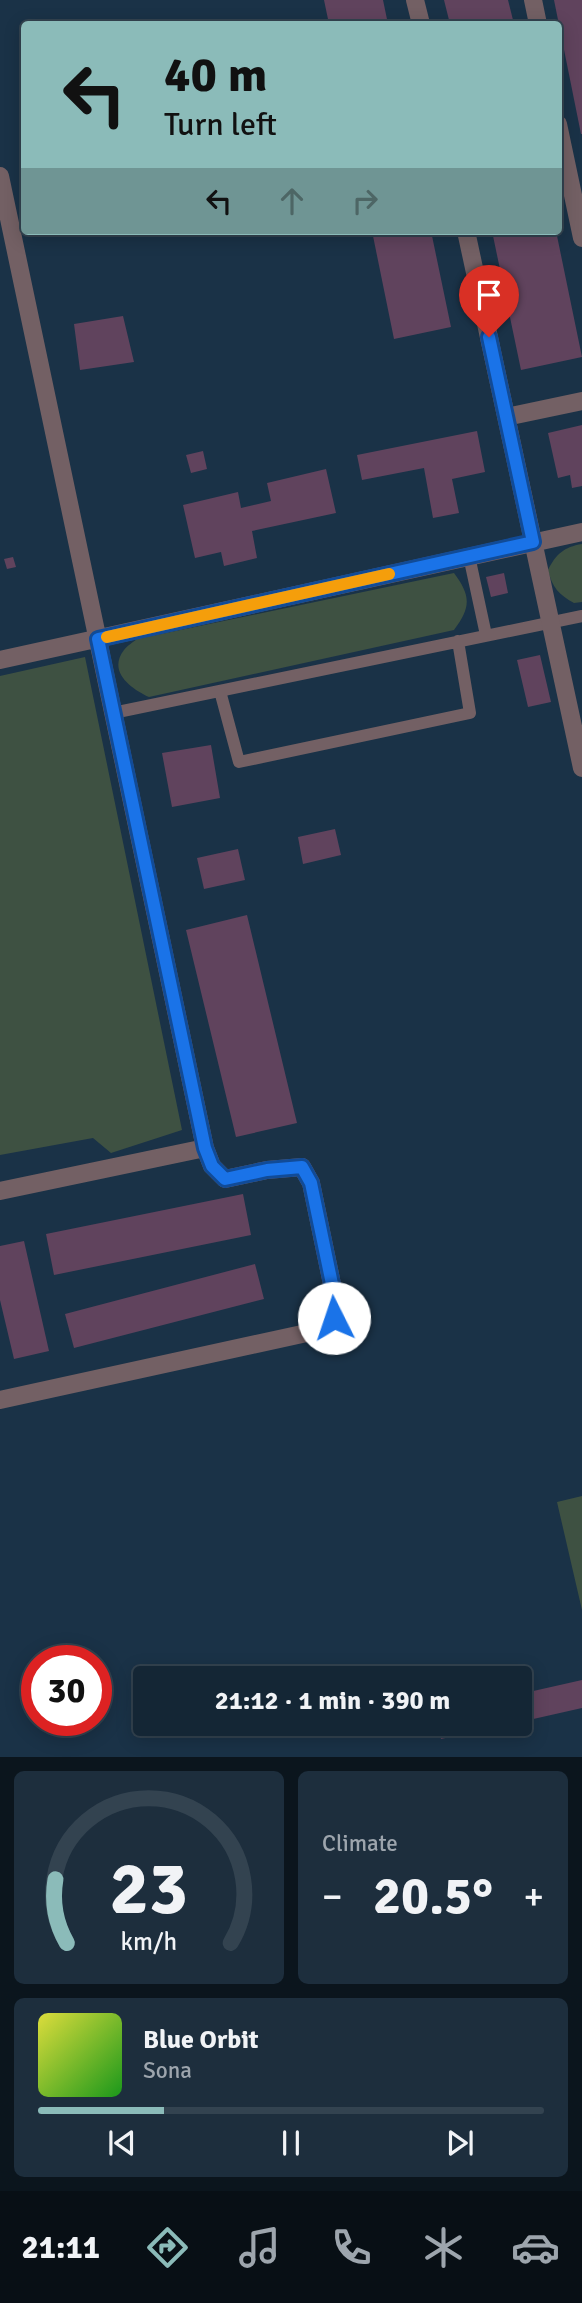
<!DOCTYPE html>
<meta charset="utf-8">
<style>
body{margin:0;font-family:Signika,sans-serif;background:#1d2e3d;color:#f1f3f6;height:100vh;display:flex;flex-direction:column;font-size:26px;white-space:nowrap}
*{box-sizing:border-box;margin:0}
p{font-size:23px;color:#9da5ad}
.icon{flex:none;width:38px;height:38px;fill:none;stroke:currentColor;stroke-width:2;stroke-linecap:round;stroke-linejoin:round}
.map{position:relative;height:1757px;overflow:hidden}
.panel{display:flex;flex-direction:column;gap:14px;padding:14px;background:#0b151d;flex:1}
.panel>*{flex:none}
.guide{position:absolute;left:21px;top:21px;width:541px;height:214px;border-radius:7px;box-shadow:0 4px 18px #0003,0 0 0 2px #334350;background:#8bbbb9;color:#111;overflow:hidden}
.speed{position:absolute;left:21px;top:1645px;display:flex;gap:14px;font-size:35px;font-weight:700;text-align:center}
.speed>*{display:grid;place-content:center;width:91px;height:91px;border-radius:50%;background:#142635;box-shadow:0 4px 18px #0003,0 0 0 2px #334350;line-height:1}
.speed .limit{border:10px solid #d22;background:#fff;color:#111}
.pin{position:absolute;display:grid;place-items:center;width:60px;height:60px;color:#fff;margin:-72px -30px;border-radius:50% 50% 50% 0;rotate:-45deg;box-shadow:0 0 7px #0007}
.pin .icon{rotate:45deg}
.me{position:absolute;width:77px;margin:-38px;rotate:356deg;stroke-linejoin:round;filter:drop-shadow(0 0 5px #0008)}
.turn{display:flex;align-items:center;gap:24px;height:147px;padding:0 28px;font-size:32px}
.turn .icon{width:91px;height:91px;stroke-width:2.5}
.turn b{display:block;font-size:49px;line-height:60px}
.lanes{display:flex;align-items:center;height:66px;padding:0 28px;background:#0003;justify-content:center;gap:35px;direction:ltr}
.lanes .off{opacity:.35}
.big{font-size:52px;font-weight:700;line-height:1.1}
.panel .card{flex:1;display:flex;flex-direction:column;justify-content:center;gap:10px;min-width:0;padding:0 24px;border-radius:10px;background:#1d2e3d}
.panel .dial{align-items:center;gap:0}
.dial svg{height:182px;overflow:visible;fill:none;stroke:#334350;stroke-width:7;stroke-linecap:round;text-anchor:middle}
.dial text{fill:#f1f3f6;stroke:none}
.song{display:flex;align-items:center;gap:21px}
.cover{width:84px;height:84px;border-radius:10px;background:linear-gradient(135deg,hsl(60 70% 55%),hsl(120 70% 35%))}
.played{height:7px;border-radius:4px;background:linear-gradient(90deg,#8bbbb9 25%,#334350 25%)}
.keys{display:flex;justify-content:space-around;direction:ltr}
.heat{display:flex;justify-content:space-between;align-items:center;font-size:38px;direction:ltr}
.panel .tiles{flex:1;display:grid;gap:14px;grid-template-columns:1fr 1fr}
.card:last-child{grid-column:span 2}
.trip{position:absolute;left:133px;top:1666px;width:399px;height:70px;border-radius:7px;background:#142635;box-shadow:0 4px 18px #0003,0 0 0 2px #334350;font-weight:700;line-height:70px;text-align:center}
.menu{display:flex;height:112px;justify-content:space-around;align-items:center;background:#080f15;color:#9da5ad}
.menu .icon{width:49px;height:49px}
.menu .current{color:#8bbbb9}
.menu b{font-size:32px;color:#f1f3f6}
.map>svg:first-child{display:block}
</style>
<div class="map">
<svg width="582" height="1757" viewBox="0 0 582 1757">
<rect width="100%" height="100%" fill="#1a3247"/>
<!-- green -->
<path fill="#3e5142" d="M582,544v58l-8,1c-15,-8 -22,-16 -26,-33 8,-16 16,-23 34,-26z
M454,573c17,23 17,34 0,57l-305,67c-17,-8 -42,-25 -25,-47 3,-4 9,-8 13,-11z
M85,657l97,473 -71,23 -18,-15 -93,17v-479z
M582,1496v114l-25,-108z"/>
<!-- building -->
<path fill="#60435d" d="M324,0h59l5,24h-59z
M444,0h64l6,24h-64z
M554,0h28v134h-1z
M372,231h59l20,96 -57,12z
M492,231h64l26,126 -61,13z
M123,316l11,46 -54,8 -6,-46z
M582,425v61l-10,2 -2,-13 -12,3 -10,-45z
M477,431l8,41 -33,7 7,34 -26,5 -9,-50 -62,12 -5,-25z
M203,451l4,18 -16,4 -5,-18z
M326,469l10,44 -84,18 5,27 -33,8 -3,-14 -26,6 -12,-53 55,-13 3,16 30,-7 -4,-18z
M13,557l3,10 -9,2 -3,-10z
M504,573l4,20 -17,4 -5,-20z
M540,655l11,47 -23,5 -11,-47z
M211,745l9,53 -48,9 -10,-54z
M335,829l6,26 -38,9 -5,-27z
M238,849l7,31 -41,9 -7,-31z
M247,915l50,208 -61,14 -50,-207z
M243,1194l8,41 -197,40 -8,-41z
M24,1241l25,110 -35,8 -14,-59v-54z
M255,1264l9,35 -190,49 -9,-34z
M582,1680v28l-62,14v-28z
M438,1724h67v1l-64,14z"/>
<g fill="none" stroke-linecap="round" stroke-linejoin="round">
<!-- service -->
<path stroke="#736064" stroke-width="12" d="M469,556l17,79
M220,691l19,71 231,-49 -12,-72
M113,713l469,-97"/>
<!-- minor -->
<path stroke="#736064" stroke-width="18" d="M415,0l6,24
M533,0l5,24
M558,124l24,114
M0,176l205,972 7,18 13,13 42,-9 35,-3 9,16 26,125 -3,10 -9,11 -325,71
M466,231l116,537
M506,417l76,-16
M0,660l582,-128
M0,1191l205,-43"/>
</g>
<g fill="none" stroke-linecap="round" stroke-linejoin="round">
<defs>
<path id="route" d="M334,1318l3,-10 -26,-125 -9,-16 -35,3 -42,9 -13,-13 -7,-18 -107,-509 435,-97 -44,-205"/>
</defs>
<!-- route casing -->
<use href="#route" stroke="#114b97" stroke-width="18"/>
<!-- route -->
<use href="#route" stroke="#1a73e8" stroke-width="12"/>
<!-- slow -->
<path stroke="#f59e0b" stroke-width="12" d="M107,637l282,-63"/>
</g>
</svg>
<div class="speed"><div class="limit">30</div></div>
<div class="pin" style="left:489px;top:337px;background:#d93025"><svg class="icon" aria-label="arrive" viewBox="0 0 24 24"><path d="M6 21V4h12l-3 4 3 4H6"/></svg></div>
<svg class="me" style="left:334px;top:1318px" viewBox="-20 -20 40 40"><circle r="19" fill="#fff"/><path d="M0-13L10 11 0 6-10 11z" fill="#1a73e8"/></svg>
<div class="trip">21:12 · 1 min · 390 m</div>
<div class="guide">
<div class="turn"><svg class="icon" aria-label="left" viewBox="0 0 24 24"><path d="M17 20v-9H6M10 6l-5 5 5 5"/></svg><div><b>40 m</b>Turn left</div></div>
<div class="lanes"><svg class="icon" aria-label="left" viewBox="0 0 24 24"><path d="M17 20v-9H6M10 6l-5 5 5 5"/></svg><svg class="icon off" aria-label="ahead" viewBox="0 0 24 24"><path d="M12 20V5M6 11l6-6 6 6"/></svg><svg class="icon off" aria-label="right" viewBox="0 0 24 24"><path d="M7 20v-9h11M14 6l5 5-5 5"/></svg></div>
</div>
</div>
<section class="panel">
<div class="tiles">
<div class="card dial"><svg viewBox="0 0 100 80">
<path d="M14 69A42 42 0 1 1 86 69"/>
<path d="M14 69A42 42 0 0 1 9 41" stroke="#8bbbb9"/>
<text x="50" y="56" font-size="32" font-weight="700">23</text>
<text x="50" y="72" font-size="11">km/h</text>
</svg></div>
<div class="card"><p>Climate</p>
<div class="heat"><a>−</a><b class="big">20.5°</b><a>+</a></div>
</div>
<div class="card">
<div class="song"><i class="cover"></i><div><b>Blue Orbit</b><p>Sona</p></div></div>
<div class="played"></div>
<div class="keys"><svg class="icon" aria-label="previous" viewBox="0 0 24 24"><path d="M18 5L8 12l10 7zM5 5v14"/></svg><svg class="icon" aria-label="pause" viewBox="0 0 24 24"><path d="M8 5v14M16 5v14"/></svg><svg class="icon" aria-label="next" viewBox="0 0 24 24"><path d="M6 5l10 7-10 7zM19 5v14"/></svg></div>
</div>
</div>
</section>
<nav class="menu">
<b>21:11</b>
<svg class="icon current" aria-label="directions" viewBox="0 0 24 24"><path d="M12 3l9 9-9 9-9-9zM9 14v-3h6M13 9l2 2-2 2"/></svg>
<svg class="icon" aria-label="music" viewBox="0 0 24 24"><path d="M9 18V5l10-2v13"/><circle cx="6" cy="18" r="3"/><circle cx="16" cy="16" r="3"/></svg>
<svg class="icon" aria-label="phone" viewBox="0 0 24 24"><path d="M5 4h4l2 5-3 2q2 4 5 5l2-3 5 2v4C11 20 4 13 5 4z"/></svg>
<svg class="icon" aria-label="climate" viewBox="0 0 24 24"><path d="M12 3v18M4 7l16 10M4 17L20 7"/></svg>
<svg class="icon" aria-label="car" viewBox="0 0 24 24"><path d="M5 17H2v-5l4-1 3-4h7l3 4 3 1v5h-3M9 17h6M6 11h13"/><circle cx="7" cy="17" r="2"/><circle cx="17" cy="17" r="2"/></svg>
</nav>
